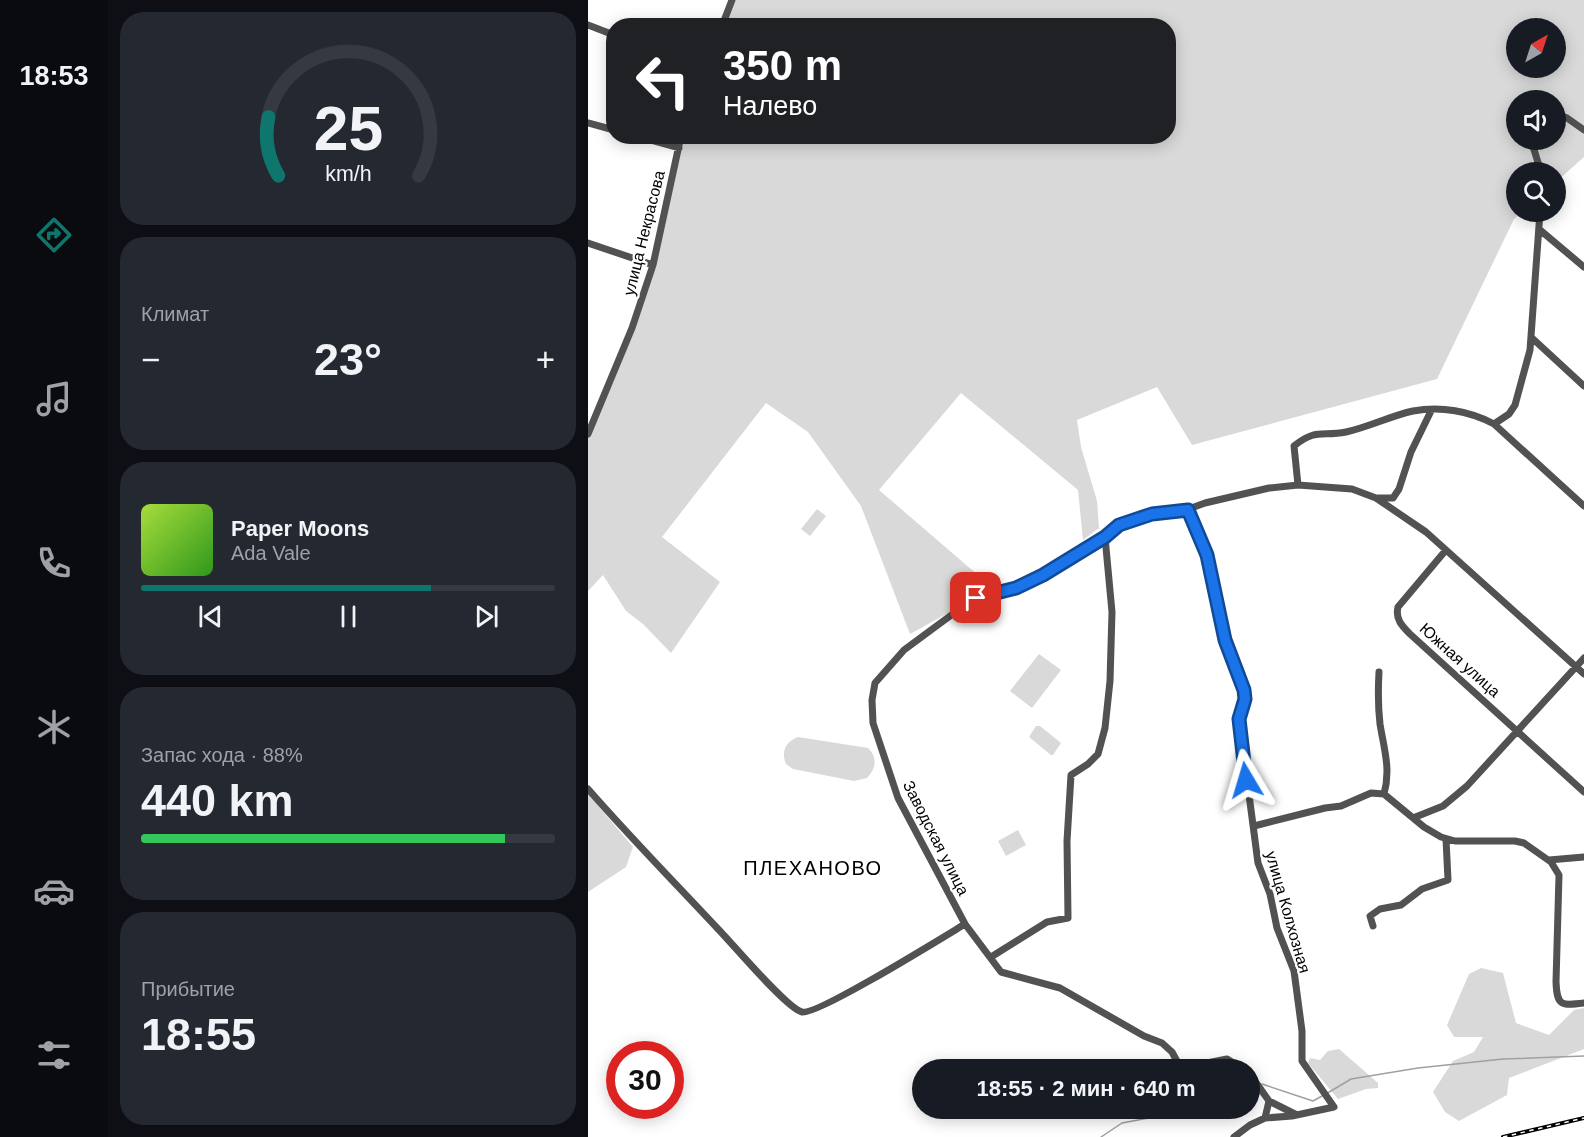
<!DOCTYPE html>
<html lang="ru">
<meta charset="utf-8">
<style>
body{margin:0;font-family:Arial,sans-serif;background:#242831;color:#f1f3f6;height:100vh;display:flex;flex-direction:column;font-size:22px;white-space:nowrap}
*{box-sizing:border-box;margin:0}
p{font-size:20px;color:#9ea1a6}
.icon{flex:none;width:33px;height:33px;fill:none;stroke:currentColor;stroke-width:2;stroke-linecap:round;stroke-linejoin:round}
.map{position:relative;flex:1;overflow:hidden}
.sheet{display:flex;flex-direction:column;gap:12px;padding:12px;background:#0d0f14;width:480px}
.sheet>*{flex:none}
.top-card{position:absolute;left:18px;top:18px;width:570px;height:126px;border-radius:24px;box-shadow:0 3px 15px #0003;background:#202124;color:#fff;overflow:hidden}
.needle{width:39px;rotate:39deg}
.fabs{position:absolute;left:918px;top:18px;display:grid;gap:12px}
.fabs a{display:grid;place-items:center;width:60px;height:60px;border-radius:50%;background:#171b24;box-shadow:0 3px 15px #0003;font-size:30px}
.speed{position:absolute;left:18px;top:1041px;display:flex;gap:12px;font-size:30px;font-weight:700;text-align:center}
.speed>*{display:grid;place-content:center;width:78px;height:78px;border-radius:50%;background:#171b24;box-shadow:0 3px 15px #0003;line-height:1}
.speed .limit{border:9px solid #d22;background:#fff;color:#111}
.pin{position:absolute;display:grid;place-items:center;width:51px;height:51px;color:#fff;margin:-26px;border-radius:12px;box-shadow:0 3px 9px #0006}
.me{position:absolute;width:66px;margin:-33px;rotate:353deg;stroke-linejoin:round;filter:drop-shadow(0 0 4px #0008)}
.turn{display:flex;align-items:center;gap:21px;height:126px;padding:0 18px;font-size:27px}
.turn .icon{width:78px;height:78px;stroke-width:2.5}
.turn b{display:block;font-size:42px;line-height:51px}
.big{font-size:45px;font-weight:700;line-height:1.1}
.sheet .widget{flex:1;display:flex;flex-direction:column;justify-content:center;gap:9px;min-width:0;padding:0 21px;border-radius:24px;background:#242831}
.sheet .dial{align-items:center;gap:0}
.dial svg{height:156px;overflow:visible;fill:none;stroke:#363941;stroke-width:7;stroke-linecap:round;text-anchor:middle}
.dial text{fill:#f1f3f6;stroke:none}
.song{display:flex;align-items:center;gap:18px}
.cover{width:72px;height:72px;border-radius:9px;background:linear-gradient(135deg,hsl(80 70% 55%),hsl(110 70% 35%))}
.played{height:6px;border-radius:3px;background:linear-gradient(90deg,#0f766e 70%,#363941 70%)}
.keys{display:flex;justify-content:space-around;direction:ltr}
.heat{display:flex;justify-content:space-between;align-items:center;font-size:33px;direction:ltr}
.charge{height:9px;border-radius:4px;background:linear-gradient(90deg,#34c759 88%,#363941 0)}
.trip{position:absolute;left:324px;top:1059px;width:348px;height:60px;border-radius:30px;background:#171b24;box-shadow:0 3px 15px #0003;font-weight:700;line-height:60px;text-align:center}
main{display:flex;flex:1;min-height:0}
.dock{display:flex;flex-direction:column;width:108px;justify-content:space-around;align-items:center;background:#090b0e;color:#9ea1a6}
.dock .icon{width:42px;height:42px}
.dock .active{color:#0f766e}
.dock b{font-size:27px;color:#f1f3f6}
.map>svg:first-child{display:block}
</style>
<main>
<nav class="dock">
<b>18:53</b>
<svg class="icon active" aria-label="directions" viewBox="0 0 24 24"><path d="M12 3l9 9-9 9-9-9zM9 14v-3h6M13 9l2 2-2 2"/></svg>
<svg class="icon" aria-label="music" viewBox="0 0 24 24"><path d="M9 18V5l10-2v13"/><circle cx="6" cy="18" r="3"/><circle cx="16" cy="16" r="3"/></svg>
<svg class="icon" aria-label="phone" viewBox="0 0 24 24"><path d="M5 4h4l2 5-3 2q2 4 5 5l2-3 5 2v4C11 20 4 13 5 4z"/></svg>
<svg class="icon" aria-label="climate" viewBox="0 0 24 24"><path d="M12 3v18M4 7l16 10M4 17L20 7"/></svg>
<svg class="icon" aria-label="car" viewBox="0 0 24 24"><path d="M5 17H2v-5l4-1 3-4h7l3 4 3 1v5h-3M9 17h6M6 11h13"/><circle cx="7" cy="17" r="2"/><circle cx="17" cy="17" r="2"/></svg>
<svg class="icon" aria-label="filters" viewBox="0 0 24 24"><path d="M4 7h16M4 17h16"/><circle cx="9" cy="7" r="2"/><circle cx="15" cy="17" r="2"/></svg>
</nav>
<section class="sheet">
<div class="widget dial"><svg viewBox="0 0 100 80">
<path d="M14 69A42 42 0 1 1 86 69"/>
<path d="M14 69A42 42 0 0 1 9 39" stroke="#0f766e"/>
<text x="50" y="56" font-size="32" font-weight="700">25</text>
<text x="50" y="72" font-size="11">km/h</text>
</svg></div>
<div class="widget"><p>Климат</p>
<div class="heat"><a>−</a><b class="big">23°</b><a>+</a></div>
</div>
<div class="widget">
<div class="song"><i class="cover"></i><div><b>Paper Moons</b><p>Ada Vale</p></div></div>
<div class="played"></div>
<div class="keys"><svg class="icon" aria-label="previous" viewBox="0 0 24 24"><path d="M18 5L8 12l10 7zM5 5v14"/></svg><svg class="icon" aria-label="pause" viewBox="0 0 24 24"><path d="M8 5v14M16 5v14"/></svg><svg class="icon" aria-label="next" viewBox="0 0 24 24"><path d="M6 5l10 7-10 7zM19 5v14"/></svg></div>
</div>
<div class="widget"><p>Запас хода · 88%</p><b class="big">440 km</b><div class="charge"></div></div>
<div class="widget"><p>Прибытие</p><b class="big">18:55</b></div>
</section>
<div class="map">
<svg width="996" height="1137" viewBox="0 0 996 1137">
<rect width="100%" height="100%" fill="#fff"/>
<!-- green -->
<path fill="#d9d9d9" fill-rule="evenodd" d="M144,0h852v157l-28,25v-10h-40v40h7l-9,7 -77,160 -245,66 -35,-58 -80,33 4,27 16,54 2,27 -16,12 -5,-50 -117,-97 -82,97 107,92 -18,20 -58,32 -49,-128 -53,-74 -42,-29 -104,134 58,45 -49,71 -28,-29 -17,-13 -23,-36 -15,16v-158l60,-153 -2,-2 37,-141 485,-1v-110l-445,-1zM928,28h40v40h-40zM928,100h40v40h-40z
M229,509l9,7 -16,20 -9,-7z
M451,654l22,16 -29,38 -22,-17z
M448,726h4l21,17 -8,12h-2l-22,-18z
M210,737l70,11c10,9 8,21 -1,30l-13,3 -61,-12 -7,-5c-5,-12 -1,-22 12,-27z
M0,794l45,53 -7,20 -38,25z
M430,830l8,15 -20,11 -8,-15z
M893,968l22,5 13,50 33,12 25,-25 10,-2v41l-75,29 -2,17 -48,26 -14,-9 -12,-20 20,-31 21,-9 9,-15h-29l-7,-12 22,-51z
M751,1049l39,34v5l-12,1 -28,10 -30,-36 2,-5 10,2 8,-9z"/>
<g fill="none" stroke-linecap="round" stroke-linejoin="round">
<!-- stream -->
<path stroke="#a0a0a0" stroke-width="1.5" d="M674,1084l51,17 9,-5
M738,1094l25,-15 67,-11 85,-9 81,-3
M513,1137l21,-14 32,-6 28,-9"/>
<!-- minor -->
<path stroke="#525252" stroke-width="7" d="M0,25l26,10
M134,26l10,-26
M968,115l11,3 17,12
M0,123l26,7
M48,136l43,12
M943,140l10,32
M952,230l44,37
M0,243l65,22
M944,338l52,48
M906,424l15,-10 6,-9 15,-55 10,-138
M0,434l44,-106 21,-63 28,-129
M710,485l-4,-39c22,-18 28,-9 52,-14 23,-5 44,-16 67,-21 28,-5 57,0 81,13l90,82
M790,498h15l6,-9 12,-37 20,-41
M600,510l19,45 18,85 19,50 1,9 -6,20 19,144 12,31 7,34 17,43 8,60v30l32,46 -42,9 -27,2 -15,7 -16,12
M858,550l-48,57c-3,12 4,19 12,27l174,158
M791,672c-1,18 -1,35 1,52 4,25 11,45 4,70
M0,789c42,48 87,94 130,140 14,14 69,80 84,83 14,4 143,-76 163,-88
M825,818l30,-12 24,-20 117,-128
M666,826l71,-18 16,-2 30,-13 13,1 40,33 17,10 14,4h60l9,2 27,19 8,13 -3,107c1,24 5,24 28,21
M961,860l35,-3
M785,926l-3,-10 10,-7 21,-4 21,-16 26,-9 -2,-41
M403,957l56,-35 21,-4 -1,-77 4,-66 17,-11 10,-10 7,-26 5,-47 2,-69 -7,-75
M657,1070l-18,-11 -25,5 -23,1 -7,-13 -10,-9 -18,-7 -84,-48 -59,-16 -36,-48 -67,-126 -25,-75 -1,-23 3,-17 29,-33 69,-51 43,-11 27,-13 62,-38 15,-12 32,-10 31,-4 22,-8 64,-15 29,-3 54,4 24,9 50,34 158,142
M662,1074l19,27
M677,1118l4,-17 26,13"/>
<defs>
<path id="rail" d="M915,1137l81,-19"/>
</defs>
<!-- rail casing -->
<use href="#rail" stroke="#000" stroke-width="4"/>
<!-- rail -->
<use href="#rail" stroke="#fff" stroke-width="1.5" stroke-dasharray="4.5" stroke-linecap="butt"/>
</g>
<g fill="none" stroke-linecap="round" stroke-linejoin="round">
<defs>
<path id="route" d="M388,598l40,-10 27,-13 62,-38 14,-12 33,-11 36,-4 19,45 18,85 19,50 1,9 -6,20 7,61"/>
</defs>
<!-- route casing -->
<use href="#route" stroke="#114b97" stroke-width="15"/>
<!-- route -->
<use href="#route" stroke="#1a73e8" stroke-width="10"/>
</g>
<g text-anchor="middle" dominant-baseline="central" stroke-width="4.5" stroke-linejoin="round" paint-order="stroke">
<!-- street labels -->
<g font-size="16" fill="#000" stroke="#fff">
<text transform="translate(56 233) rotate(-76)">улица Некрасова</text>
<text transform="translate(872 660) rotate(42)">Южная улица</text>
<text transform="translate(348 838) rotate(63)">Заводская улица</text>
<text transform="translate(700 912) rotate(74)">улица Колхозная</text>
</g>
<!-- quarter labels -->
<g font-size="20" letter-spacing="1.5" fill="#000" stroke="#fff">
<text x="225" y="868">ПЛЕХАНОВО</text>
</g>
</g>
</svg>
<div class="fabs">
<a><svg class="needle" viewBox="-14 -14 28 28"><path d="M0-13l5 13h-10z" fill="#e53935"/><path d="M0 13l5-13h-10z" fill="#9ea1a6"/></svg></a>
<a><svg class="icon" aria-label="sound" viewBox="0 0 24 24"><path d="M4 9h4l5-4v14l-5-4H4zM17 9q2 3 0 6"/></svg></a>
<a><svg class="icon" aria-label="search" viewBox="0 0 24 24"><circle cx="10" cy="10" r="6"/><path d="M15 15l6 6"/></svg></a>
</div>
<div class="speed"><div class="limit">30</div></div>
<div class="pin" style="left:388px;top:598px;background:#d93025"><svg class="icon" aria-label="arrive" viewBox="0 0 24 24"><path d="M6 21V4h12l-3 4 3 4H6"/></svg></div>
<svg class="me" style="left:658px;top:780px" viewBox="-20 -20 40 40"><path d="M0-17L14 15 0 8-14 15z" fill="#1a73e8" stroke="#fff" stroke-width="4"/></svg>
<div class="trip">18:55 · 2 мин · 640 m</div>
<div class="top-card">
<div class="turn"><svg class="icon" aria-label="left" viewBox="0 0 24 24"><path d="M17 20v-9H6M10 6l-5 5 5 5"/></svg><div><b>350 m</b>Налево</div></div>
</div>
</div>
</main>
